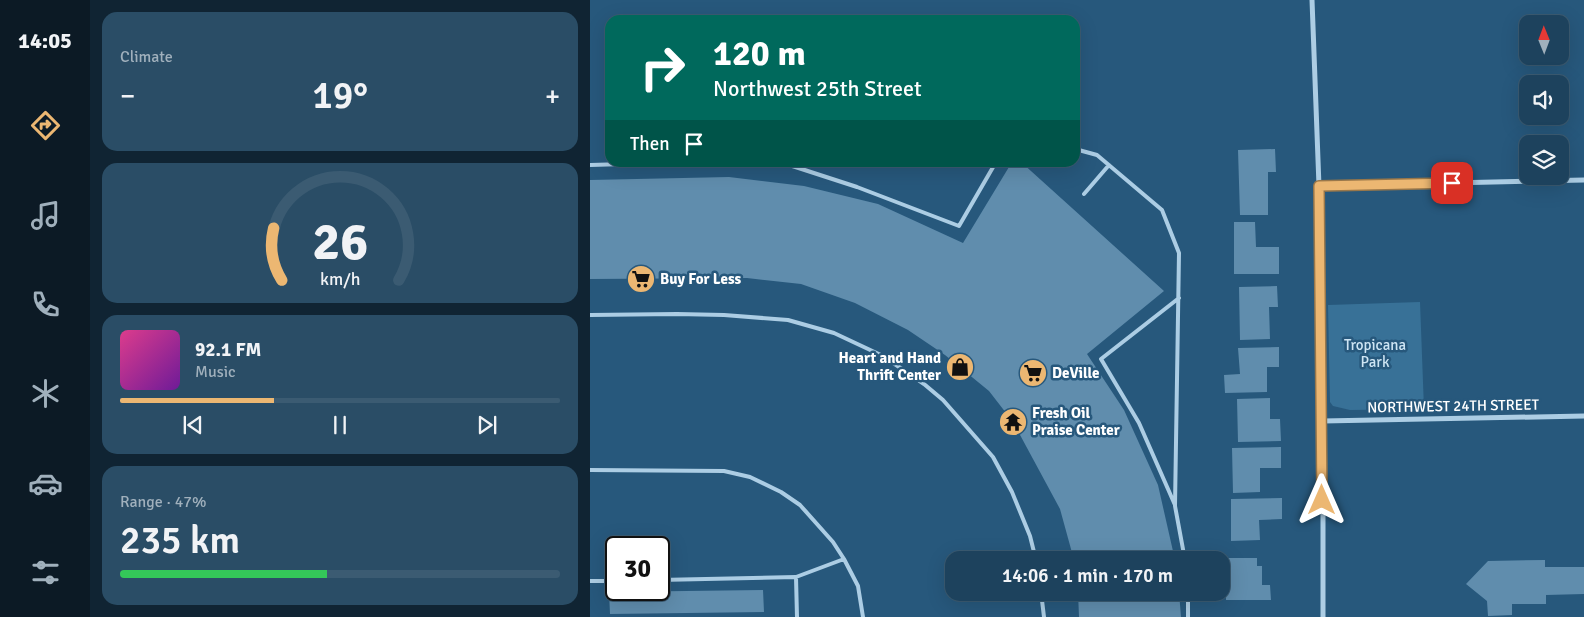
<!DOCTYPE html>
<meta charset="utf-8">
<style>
body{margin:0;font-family:Signika,sans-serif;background:#2a4d66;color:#f1f3f6;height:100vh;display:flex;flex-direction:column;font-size:19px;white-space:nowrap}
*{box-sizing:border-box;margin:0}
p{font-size:16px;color:#a0b0bc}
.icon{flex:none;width:28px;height:28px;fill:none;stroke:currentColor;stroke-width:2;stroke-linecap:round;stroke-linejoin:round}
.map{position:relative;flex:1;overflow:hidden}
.side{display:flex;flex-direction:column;gap:12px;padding:12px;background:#102433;width:500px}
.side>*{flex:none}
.banner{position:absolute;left:15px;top:15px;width:475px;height:152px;border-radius:15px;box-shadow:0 5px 20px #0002,0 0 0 1px #3b5b72;background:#00695c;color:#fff;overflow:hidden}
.needle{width:32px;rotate:359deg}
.tools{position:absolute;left:929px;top:15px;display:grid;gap:10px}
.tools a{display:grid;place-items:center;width:50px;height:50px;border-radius:10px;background:#1d425d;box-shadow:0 5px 20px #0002,0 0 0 1px #3b5b72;font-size:25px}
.speed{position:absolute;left:15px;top:536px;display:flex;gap:10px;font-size:25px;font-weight:700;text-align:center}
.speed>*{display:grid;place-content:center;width:65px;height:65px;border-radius:50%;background:#1d425d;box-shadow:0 5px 20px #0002,0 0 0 1px #3b5b72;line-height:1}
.speed .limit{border:2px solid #111;border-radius:8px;background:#fff;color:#111}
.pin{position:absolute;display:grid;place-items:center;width:42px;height:42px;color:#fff;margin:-21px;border-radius:10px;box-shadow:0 2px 8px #0006}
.me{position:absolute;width:55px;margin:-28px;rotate:0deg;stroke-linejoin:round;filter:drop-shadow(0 0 4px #0008)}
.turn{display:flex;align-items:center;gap:18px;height:105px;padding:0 25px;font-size:22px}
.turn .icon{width:65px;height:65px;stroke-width:2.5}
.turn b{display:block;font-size:35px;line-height:42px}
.then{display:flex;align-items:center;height:48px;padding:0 25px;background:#0003;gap:10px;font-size:19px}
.big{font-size:38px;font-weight:600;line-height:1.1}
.side .card{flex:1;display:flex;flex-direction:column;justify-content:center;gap:8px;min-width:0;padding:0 18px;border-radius:15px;background:#2a4d66}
.side .dial{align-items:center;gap:0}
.dial svg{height:130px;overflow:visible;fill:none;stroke:#3b5b72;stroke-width:7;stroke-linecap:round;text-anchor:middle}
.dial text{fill:#f1f3f6;stroke:none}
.song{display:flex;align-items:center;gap:15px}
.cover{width:60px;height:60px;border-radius:8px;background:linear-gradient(135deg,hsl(330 70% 55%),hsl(280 70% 35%))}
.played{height:5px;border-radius:2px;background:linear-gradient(90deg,#ecb772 35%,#3b5b72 35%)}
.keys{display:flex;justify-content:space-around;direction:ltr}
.heat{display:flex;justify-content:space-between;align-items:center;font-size:28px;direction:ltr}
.charge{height:8px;border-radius:4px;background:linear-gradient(90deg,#34c759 47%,#3b5b72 0)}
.trip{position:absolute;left:355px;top:551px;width:285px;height:50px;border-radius:15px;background:#1d425d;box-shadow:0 5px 20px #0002,0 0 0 1px #3b5b72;font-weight:600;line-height:50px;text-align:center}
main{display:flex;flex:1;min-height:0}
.tab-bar{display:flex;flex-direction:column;width:90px;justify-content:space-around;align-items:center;background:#0c1a25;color:#a0b0bc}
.tab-bar .icon{width:35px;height:35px}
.tab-bar .on{color:#ecb772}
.tab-bar b{font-size:22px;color:#f1f3f6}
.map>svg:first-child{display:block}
</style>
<main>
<nav class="tab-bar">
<b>14:05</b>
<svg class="icon on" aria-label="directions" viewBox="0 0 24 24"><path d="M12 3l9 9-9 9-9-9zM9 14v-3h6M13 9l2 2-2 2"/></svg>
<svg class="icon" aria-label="music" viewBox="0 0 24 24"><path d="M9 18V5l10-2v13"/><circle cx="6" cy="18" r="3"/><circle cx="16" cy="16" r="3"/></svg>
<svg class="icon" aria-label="phone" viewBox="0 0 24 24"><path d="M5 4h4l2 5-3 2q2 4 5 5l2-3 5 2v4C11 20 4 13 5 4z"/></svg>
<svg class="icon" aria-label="climate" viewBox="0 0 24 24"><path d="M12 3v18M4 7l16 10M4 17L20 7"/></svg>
<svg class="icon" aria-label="car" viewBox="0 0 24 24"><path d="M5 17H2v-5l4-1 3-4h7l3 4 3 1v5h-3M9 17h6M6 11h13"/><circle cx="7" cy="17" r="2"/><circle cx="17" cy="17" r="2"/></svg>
<svg class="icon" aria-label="filters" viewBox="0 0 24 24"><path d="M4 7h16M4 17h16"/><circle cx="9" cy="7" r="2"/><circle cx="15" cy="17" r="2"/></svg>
</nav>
<section class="side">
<div class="card"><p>Climate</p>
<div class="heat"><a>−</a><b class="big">19°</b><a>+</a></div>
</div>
<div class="card dial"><svg viewBox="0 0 100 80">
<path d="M14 69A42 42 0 1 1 86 69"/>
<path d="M14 69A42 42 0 0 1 9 37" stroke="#ecb772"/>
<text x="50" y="56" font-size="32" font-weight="700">26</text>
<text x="50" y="72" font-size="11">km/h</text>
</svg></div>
<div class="card">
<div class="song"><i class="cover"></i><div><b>92.1 FM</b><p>Music</p></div></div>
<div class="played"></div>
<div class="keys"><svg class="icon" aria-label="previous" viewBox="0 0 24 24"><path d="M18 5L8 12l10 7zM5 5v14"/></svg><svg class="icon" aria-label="pause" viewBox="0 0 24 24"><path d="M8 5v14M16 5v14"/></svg><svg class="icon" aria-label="next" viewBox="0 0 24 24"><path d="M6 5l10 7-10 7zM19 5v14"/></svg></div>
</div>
<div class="card"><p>Range · 47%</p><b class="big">235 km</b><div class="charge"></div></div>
</section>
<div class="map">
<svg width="994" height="617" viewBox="0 0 994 617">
<rect width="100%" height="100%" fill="#27587c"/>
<!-- green -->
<path fill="#387197" d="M830,302l4,107 -74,1 -17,-4 -3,-4 -2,-97z"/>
<!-- building -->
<path fill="#608dad" d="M685,149l1,23h-8v43h-28l-2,-65z
M422,162h9l143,129 -77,63 37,56 34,75 17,75h-101l-14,-51 -47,-87 -24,-31 -44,-36 -37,-25 -53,-27 -54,-19 -54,-6 -157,1v-99l139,-3 75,9 74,18 85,39z
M644,222h21l1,25h23v27h-45z
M687,286l1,21h-9l1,32 -30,1 -1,-53z
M689,347v20h-12v25l-42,1 -1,-18 16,-1 -2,-26z
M680,398v21h10l1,22 -43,1 -1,-43z
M691,447v21h-21v24l-27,1 -1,-45z
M692,498v21l-23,1 1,20 -29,1v-42z
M635,558h32v8h5v19h8l1,15h-45z
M955,560v7h39v27l-38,1v9h-34v11l-24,1 -1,-15 -21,-17 22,-23z
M173,590l1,22 -154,2 -1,-22z
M488,592h101l2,25h-102z"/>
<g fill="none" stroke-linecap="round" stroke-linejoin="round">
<!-- service -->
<path stroke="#accde4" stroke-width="4" d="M485,149l22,6 65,55 17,43 -4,253 10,54
M190,162l77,25 102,39 37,-64
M0,165l105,-3
M494,194l25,-29
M0,315l87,-1 47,1 64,5 46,13 49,23 41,28 19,16 50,57 19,35 18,44 6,24
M0,470l134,1 26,6 31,15 19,13 33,37 11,17 14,27 5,31
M585,505l-36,-82 -38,-64 78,-61
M206,577l48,-18
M69,580l137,-3 1,40
M0,581h26
M451,592l3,25
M598,592v25"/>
<!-- minor -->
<path stroke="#accde4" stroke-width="5" d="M722,0l7,186 4,235v196
M729,186l265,-6
M733,421l261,-5"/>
</g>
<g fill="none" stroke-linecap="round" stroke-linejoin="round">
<defs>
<path id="route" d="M732,500l-3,-314 133,-3"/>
</defs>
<!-- route casing -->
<use href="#route" stroke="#99774a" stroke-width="12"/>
<!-- route -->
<use href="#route" stroke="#ecb772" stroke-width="9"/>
</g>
<!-- icons -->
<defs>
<symbol id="supermarket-disc" viewBox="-11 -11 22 22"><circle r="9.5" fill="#ecb772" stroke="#27587c"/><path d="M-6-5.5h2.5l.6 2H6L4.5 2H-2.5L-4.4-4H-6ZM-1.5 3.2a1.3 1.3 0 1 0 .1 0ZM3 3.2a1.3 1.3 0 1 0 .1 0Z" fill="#111"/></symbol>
<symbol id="shop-disc" viewBox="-11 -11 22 22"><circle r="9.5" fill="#ecb772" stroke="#27587c"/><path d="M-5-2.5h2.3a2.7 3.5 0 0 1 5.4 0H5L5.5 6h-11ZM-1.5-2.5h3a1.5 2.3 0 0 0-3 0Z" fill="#111"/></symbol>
<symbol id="temple-disc" viewBox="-11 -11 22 22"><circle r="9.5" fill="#ecb772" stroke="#27587c"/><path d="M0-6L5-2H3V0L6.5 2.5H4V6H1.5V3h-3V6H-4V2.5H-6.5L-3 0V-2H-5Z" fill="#111"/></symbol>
</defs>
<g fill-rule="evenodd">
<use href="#supermarket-disc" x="35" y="263" width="32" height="32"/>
<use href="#shop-disc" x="354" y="351" width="32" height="32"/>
<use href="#supermarket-disc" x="427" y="357" width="32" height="32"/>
<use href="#temple-disc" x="407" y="406" width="32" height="32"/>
</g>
<g text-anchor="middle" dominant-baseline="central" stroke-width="5" stroke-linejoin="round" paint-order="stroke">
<!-- poi labels -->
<g font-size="15" font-weight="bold" fill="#fff" stroke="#27587c" text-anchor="start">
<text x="70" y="279">Buy For Less</text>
<text x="351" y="358" text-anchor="end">Heart and Hand<tspan x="351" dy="17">Thrift Center</tspan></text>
<text x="462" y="373">DeVille</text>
<text x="442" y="413">Fresh Oil<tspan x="442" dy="17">Praise Center</tspan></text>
</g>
<!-- park labels -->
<g font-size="15" fill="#cee5f4" stroke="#27587c">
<text x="785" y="345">Tropicana<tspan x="785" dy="17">Park</tspan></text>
</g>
<!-- street labels -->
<g font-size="15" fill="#fff" stroke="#27587c">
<text transform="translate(863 406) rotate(-1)">NORTHWEST 24TH STREET</text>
</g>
</g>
</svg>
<div class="tools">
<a><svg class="needle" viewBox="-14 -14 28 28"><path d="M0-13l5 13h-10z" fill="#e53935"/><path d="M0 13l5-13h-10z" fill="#a0b0bc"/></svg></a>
<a><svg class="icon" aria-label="sound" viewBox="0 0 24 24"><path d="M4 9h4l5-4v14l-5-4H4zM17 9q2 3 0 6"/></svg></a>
<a><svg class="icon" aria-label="layers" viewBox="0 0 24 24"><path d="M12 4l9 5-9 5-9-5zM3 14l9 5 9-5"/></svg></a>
</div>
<div class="speed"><div class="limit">30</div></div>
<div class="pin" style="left:862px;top:183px;background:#d93025"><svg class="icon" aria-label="arrive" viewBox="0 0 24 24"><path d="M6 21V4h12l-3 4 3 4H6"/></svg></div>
<svg class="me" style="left:732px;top:500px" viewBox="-20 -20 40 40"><path d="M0-17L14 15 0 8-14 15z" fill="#ecb772" stroke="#fff" stroke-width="4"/></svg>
<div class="trip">14:06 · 1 min · 170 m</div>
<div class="banner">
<div class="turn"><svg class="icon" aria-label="right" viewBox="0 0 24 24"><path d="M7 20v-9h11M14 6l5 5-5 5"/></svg><div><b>120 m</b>Northwest 25th Street</div></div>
<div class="then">Then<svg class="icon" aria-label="arrive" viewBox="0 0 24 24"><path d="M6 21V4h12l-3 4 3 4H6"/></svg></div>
</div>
</div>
</main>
